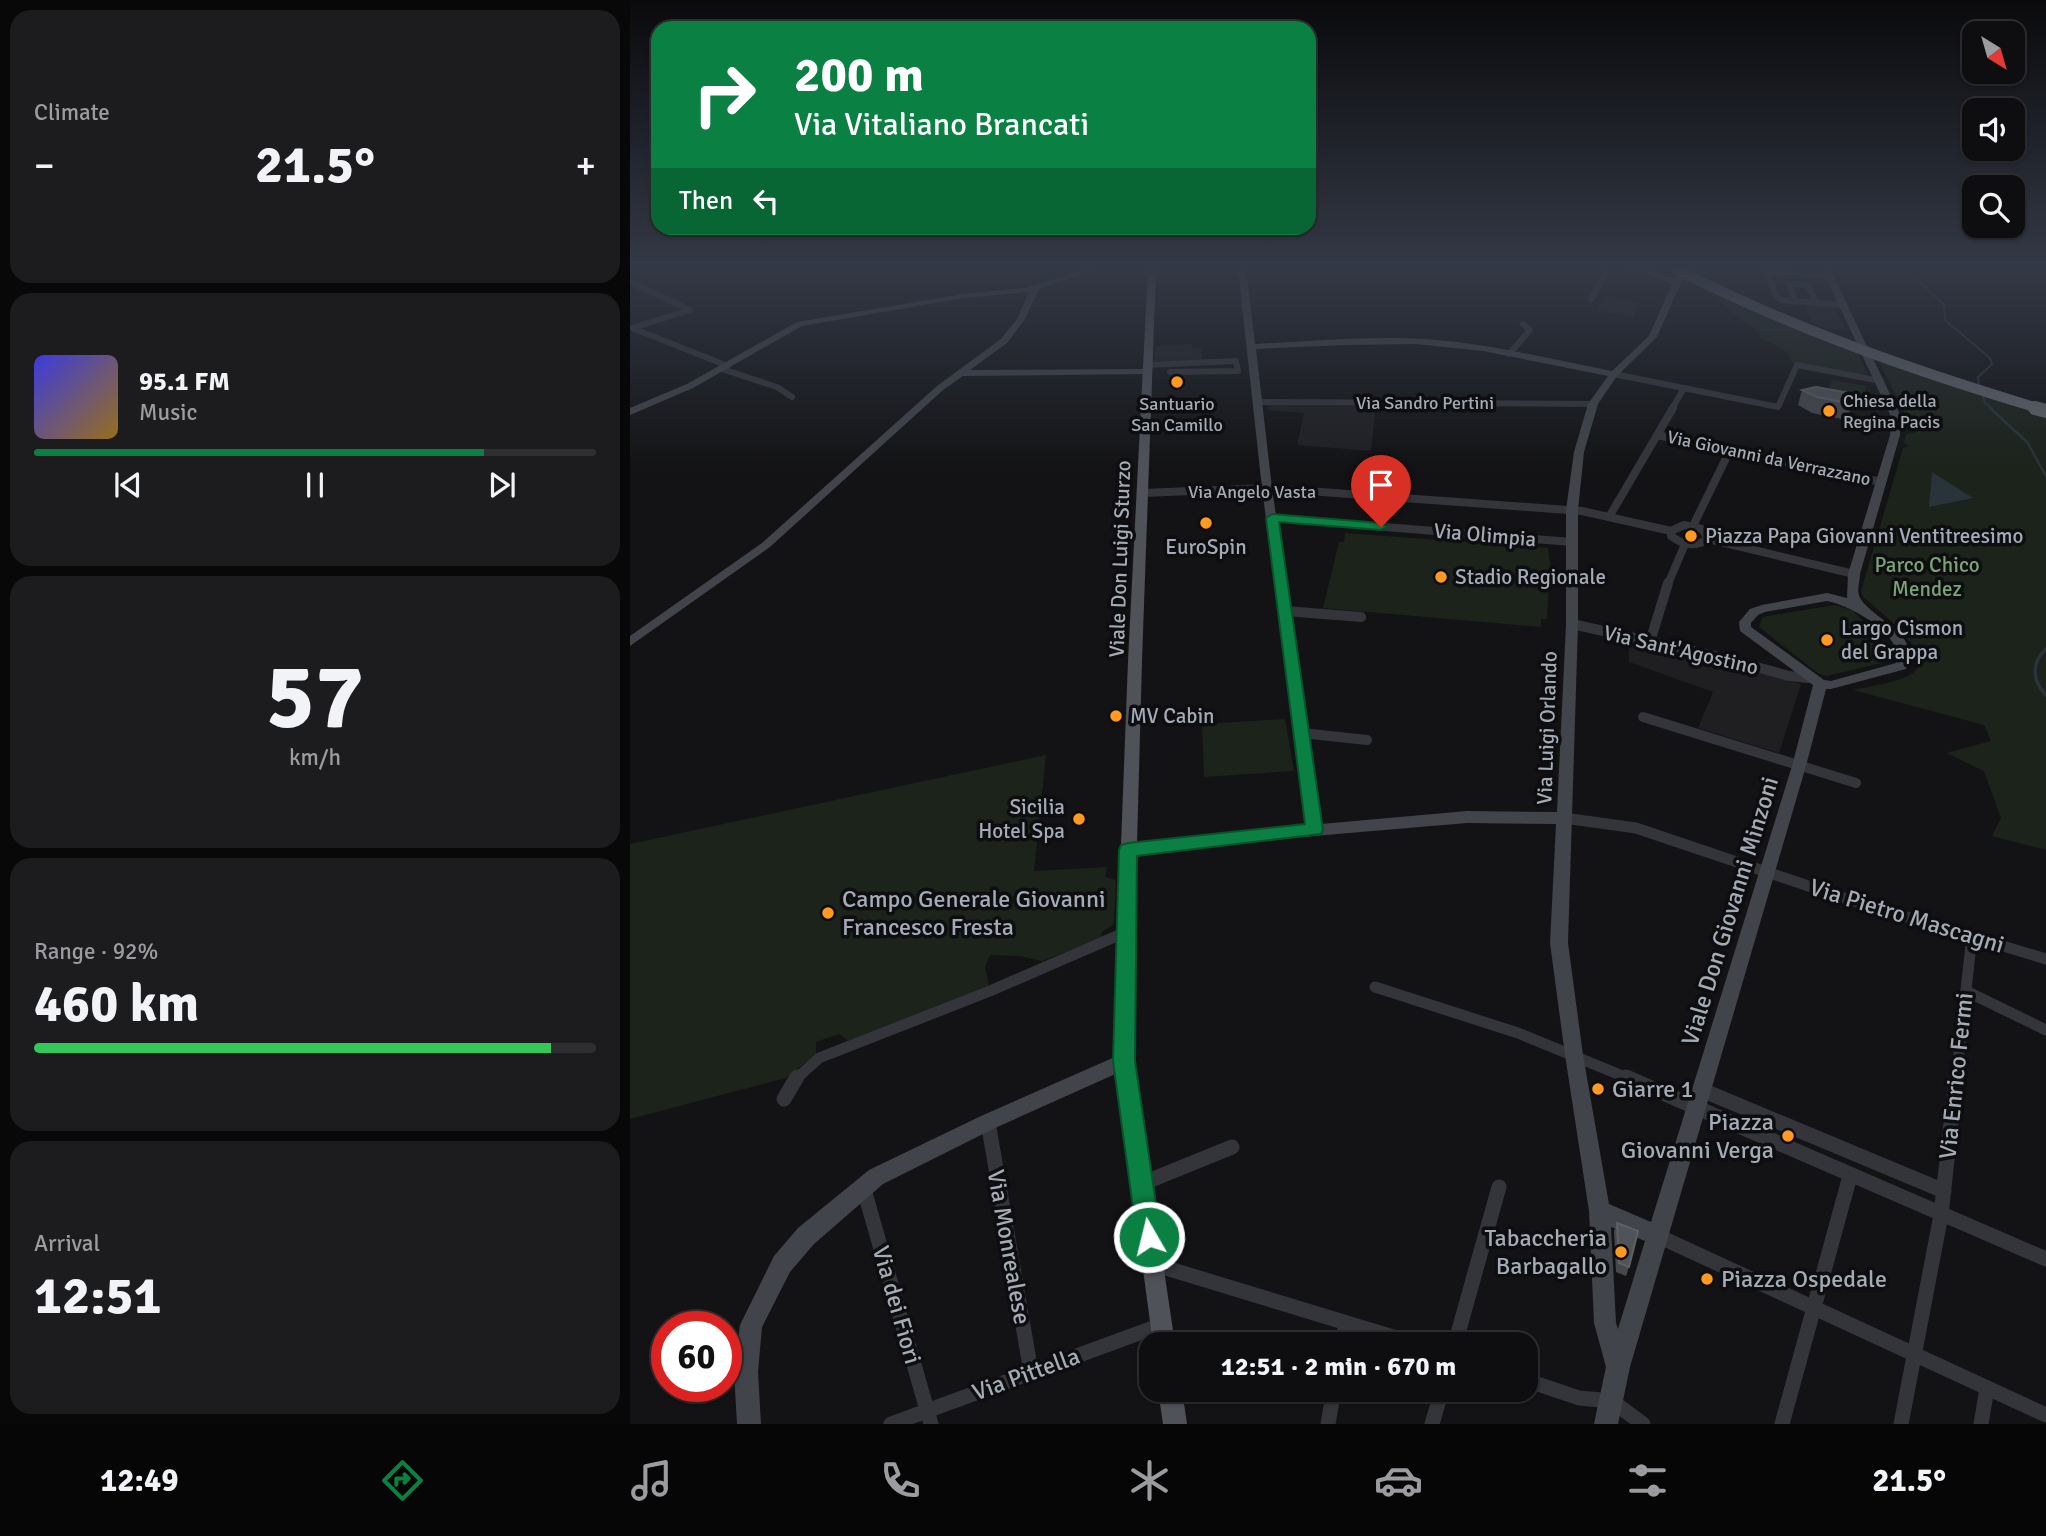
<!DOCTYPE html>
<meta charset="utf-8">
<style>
body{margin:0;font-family:Signika,sans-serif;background:#1c1c1e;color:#f1f3f6;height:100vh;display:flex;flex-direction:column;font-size:26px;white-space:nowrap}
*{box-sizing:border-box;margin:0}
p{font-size:23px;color:#9b9c9f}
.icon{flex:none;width:38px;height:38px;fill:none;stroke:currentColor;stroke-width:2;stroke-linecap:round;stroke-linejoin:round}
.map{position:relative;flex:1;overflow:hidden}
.sheet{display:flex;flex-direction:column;gap:10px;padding:10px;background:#080809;width:630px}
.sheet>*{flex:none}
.top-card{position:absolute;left:21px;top:21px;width:665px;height:214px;border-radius:21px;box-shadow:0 2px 5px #0004,0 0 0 2px #2e2e30;background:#0b8043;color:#fff;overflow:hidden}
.needle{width:46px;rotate:143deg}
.fabs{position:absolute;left:1332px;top:21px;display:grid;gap:14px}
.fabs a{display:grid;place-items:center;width:63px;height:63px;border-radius:14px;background:#0e0e10;box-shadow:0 2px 5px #0004,0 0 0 2px #2e2e30;font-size:35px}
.speed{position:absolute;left:21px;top:1311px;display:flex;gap:14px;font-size:35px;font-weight:700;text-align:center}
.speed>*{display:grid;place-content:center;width:91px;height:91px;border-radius:50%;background:#0e0e10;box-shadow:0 2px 5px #0004,0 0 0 2px #2e2e30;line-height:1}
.speed .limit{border:10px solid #d22;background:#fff;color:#111}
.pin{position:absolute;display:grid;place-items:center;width:60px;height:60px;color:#fff;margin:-72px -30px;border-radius:50% 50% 50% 0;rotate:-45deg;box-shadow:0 0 7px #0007}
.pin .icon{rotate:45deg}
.me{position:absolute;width:77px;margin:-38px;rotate:352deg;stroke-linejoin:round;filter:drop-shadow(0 0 5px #0008)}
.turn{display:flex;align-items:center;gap:24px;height:147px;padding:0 28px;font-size:32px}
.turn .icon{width:91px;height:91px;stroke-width:2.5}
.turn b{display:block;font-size:49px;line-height:60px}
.then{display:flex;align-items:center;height:66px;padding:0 28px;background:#0003;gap:14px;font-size:26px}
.big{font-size:52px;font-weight:700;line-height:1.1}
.sheet .widget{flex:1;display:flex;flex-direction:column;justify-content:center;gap:10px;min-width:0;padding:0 24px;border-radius:21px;background:#1c1c1e}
.sheet .dial{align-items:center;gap:0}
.dial b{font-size:91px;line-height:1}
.song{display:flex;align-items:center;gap:21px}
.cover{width:84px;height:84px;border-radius:10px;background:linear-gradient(135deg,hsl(240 70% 55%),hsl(40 70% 35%))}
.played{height:7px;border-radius:4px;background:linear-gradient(90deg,#0b8043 80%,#2e2e30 80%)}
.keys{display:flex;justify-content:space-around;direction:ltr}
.heat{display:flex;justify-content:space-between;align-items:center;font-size:38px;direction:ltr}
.charge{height:10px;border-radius:5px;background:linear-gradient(90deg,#34c759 92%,#2e2e30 0)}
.trip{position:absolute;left:509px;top:1332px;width:399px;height:70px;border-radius:21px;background:#0e0e10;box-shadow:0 2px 5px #0004,0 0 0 2px #2e2e30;font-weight:700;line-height:70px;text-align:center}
.menu{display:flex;height:112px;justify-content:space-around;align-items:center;background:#060606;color:#9b9c9f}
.menu .icon{width:49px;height:49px}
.menu .active{color:#0b8043}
.menu b{font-size:32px;color:#f1f3f6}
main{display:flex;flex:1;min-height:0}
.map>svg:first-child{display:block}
</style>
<main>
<section class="sheet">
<div class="widget"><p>Climate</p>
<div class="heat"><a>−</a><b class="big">21.5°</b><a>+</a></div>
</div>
<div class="widget">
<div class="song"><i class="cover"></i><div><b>95.1 FM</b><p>Music</p></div></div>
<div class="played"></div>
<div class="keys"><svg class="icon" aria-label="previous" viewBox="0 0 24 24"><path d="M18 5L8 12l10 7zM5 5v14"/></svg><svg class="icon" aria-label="pause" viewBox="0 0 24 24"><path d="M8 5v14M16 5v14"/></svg><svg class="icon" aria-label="next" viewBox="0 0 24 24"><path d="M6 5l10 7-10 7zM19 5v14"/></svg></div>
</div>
<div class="widget dial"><b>57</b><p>km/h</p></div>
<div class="widget"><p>Range · 92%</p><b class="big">460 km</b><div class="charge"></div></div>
<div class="widget"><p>Arrival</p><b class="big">12:51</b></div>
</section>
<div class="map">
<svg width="1416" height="1424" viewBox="0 0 1416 1424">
<rect width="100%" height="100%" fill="#131315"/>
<!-- built -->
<path fill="#1f1f22" d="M1174,304l28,2 15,24 -20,-1 -16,-7z
M562,344l1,4h8l1,12 -48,2 1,-16z
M637,405l109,1 -5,45 -74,-6 7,-32 -36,-3z
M999,641l66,14 106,29 -22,69 -81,-25 15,-36 -84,-30z"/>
<!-- green -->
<path fill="#1b231b" d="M1054,277l174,77 10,21 -76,-12c-4,-15 -21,-20 -32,-25l-1,-5 -61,-48 -14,-5z
M973,297l37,5 -7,14 -38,-5z
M1249,361l167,54v435l-54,-14 9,-18 -17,-47 -38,-18 45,-12 -7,-16 -131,-35c14,-3 53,-9 62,-19 18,-21 -38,-61 -52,-74l-2,-6 42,-143 6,-2 -5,-3 2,-9 11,-2 -11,-9 -3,-14z
M1202,380l35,6 -8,24 -36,-7z
M715,533l203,15 2,15 -3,56h-6v8l-218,-19 16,-66h5z
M1205,605l17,5 36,36 2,4 -5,-1v3l6,2 -1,5 -8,4 -55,13 -8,-2 -60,-47 3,-9 5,-2z
M655,719l9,52 -90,6 -2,-53z
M416,755l-12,116 73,-4 -2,10 11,3 -2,44 -12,8 -1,6 -59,23 -23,-5 -29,-1 -5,12 4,19 -141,55 -9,-7 -23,8v12l-30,24 -156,41v-275z"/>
<!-- water -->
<path fill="#283439" d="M1302,472l41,26 -44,9z"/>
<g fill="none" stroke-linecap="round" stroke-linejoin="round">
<!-- stream-far2 -->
<path stroke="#283439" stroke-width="2" d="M1277,269l37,36 1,15 45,38 2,6 -14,13 1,10
M1352,394l3,9 7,6"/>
<!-- stream-far1 -->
<path stroke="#283439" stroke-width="2.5" d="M1360,408l37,34 19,34"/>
<!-- stream -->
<path stroke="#283439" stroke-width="3.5" d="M1416,649c-15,13 -14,32 0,46"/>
<!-- street-far4 -->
<path stroke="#33353a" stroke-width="6" d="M1136,269l10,27 5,4 62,5
M1137,273l62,3
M0,282l60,28 -58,18 96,38
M961,300l17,-31
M1166,302l-7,-18 19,1 8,18
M879,354l21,-24 -7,-6
M517,365l89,-4 2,10 -68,1
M92,369l55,18 15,10
M984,374l164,33 19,-42 84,16
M627,402l336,2
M1042,409l12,-21"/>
<!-- street-far3 -->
<path stroke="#33353a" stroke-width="8" d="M1027,435l224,47
M512,493l125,-5 315,23 89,20
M979,517l64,-109
M642,518l300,24
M1054,525l18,4 6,10c-13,9 -25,6 -37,-3v-5z
M1063,526l37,-76
M1078,539l146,35
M1038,584l17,-40"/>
<!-- street-far2 -->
<path stroke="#33353a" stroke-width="10" d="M656,611l75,6
M942,624l152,34 65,18 19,2
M1020,642l18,-59
M1013,717l213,66
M672,733l65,7"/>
<!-- street-far1 -->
<path stroke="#33353a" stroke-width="11" d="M934,818l72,10 208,70 202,61
M745,987l143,46 112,46
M1336,991l80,39
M166,1079l23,-21 171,-67 136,-59
M1326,1079l16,-143"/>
<!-- street -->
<path stroke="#33353a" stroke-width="15" d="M996,1077l420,182
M1072,1090l242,101
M154,1099l13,-22
M358,1122l43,250
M511,1184l91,-37
M233,1186l68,238
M1028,1236l388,179
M523,1264l263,80
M712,1344l4,-21
M825,1344l44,-157
M896,1380l53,18 33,3 31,23
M261,1424l270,-99
M698,1424l6,-34
M802,1424l10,-34
M1152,1424l68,-248
M1271,1424l40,-209 15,-138
M1351,1424l6,-36"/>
<!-- secondary -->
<path fill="#41444a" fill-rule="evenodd" d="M456,269h13l-60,20 -14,30 -18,24 -37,27 177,-1 3,1v4l-187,2 -20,14 -173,157 -140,99v-10l132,-93 175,-157 64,-47 16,-20 12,-27 -65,6 -162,28 -109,62 -63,27v-7l57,-24 110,-62 167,-28 61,-6z
M608,269h8l9,75c61,-3 122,-9 182,-4 59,5 117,20 175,31l37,-35 23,-52 -22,-9 -30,-6 32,2 23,8 4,-10h8l-30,68 -40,39 -19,28 -14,48 -6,58v114l-10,319 15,112 26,149 42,18 141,-456 21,-81 -73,-54 -1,-9 11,-13 12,-4 65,-12 20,5 1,-24 42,-139 1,-18 -69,-148h8l71,148 -1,18 -40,139c0,6 -3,17 -1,22 10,22 66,39 47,73l-75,20h-5l-20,77 -176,601 -12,57h-24l12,-57 -12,-44 -5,-112 -24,-156 -15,-112 6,-119 -89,-1 -153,13 -186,20 -6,-2 -2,-4 2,-4 6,-2 178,-19 -44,-337zM786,344l67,7 125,25 -20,28 -14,48 -8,58v114l-9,188 -90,-1 -146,13 -49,-336 -16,-139 89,-4zM1197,601c22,4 79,34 69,62l-65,18 -7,-1 -73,-53v-4l7,-8 7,-3zM981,1227l34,14 -27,88 -2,-6z
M494,1053l7,2 2,6 -2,6 -136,61 -112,56 -69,60 -24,28 -28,55 -4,45 3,52h-24l-3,-52 6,-47 34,-69 24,-28 71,-58 112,-54z"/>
<!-- primary -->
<path fill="#4f5259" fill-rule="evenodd" d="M518,269h8l-14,392 -10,367 1,33 42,283h-22l-38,-283 -1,-33 14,-367z
M528,1390h24l5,34h-24z"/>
<!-- highway-bridge-far1 -->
<path stroke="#5f646b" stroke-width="10" d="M1046,269c117,60 239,102 365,140"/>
<!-- highway-bridge -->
<path stroke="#5f646b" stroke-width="14" d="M1405,408l11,3"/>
</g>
<!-- wall -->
<path fill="#46484d" d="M1172,390l53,4 -8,26 -35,-7 -14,-8z
M987,1223l12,44 -3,9 -10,-4 -2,-41z"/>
<!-- building -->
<path fill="#505358" stroke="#5d6167" stroke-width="2" d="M1186,387l39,7 -3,10 -35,-7 -15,-7z
M987,1223l21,8 -9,36 -10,-4z"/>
<!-- sky -->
<linearGradient id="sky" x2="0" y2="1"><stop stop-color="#0a0a0c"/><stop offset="0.57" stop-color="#333946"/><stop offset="1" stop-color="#333946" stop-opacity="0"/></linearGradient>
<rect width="1416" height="468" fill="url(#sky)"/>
<!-- route -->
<path fill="#0b8043" stroke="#07532c" stroke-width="2" d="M642,514l109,9 7,4 -7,3 -102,-8 44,308 -2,4 -184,22 -2,205 26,176 -4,9 -8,3 -9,-3 -3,-9 -24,-176 6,-211 2,-5 7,-2 177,-19 -39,-306z"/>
<!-- markers -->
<g fill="#ff9920" stroke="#0e0e10" stroke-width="2.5">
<circle cx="547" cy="382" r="7"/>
<circle cx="1199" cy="411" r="7"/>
<circle cx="576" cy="523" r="7"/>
<circle cx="1061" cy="536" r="7"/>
<circle cx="811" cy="577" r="7"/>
<circle cx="1197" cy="640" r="7"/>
<circle cx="486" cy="716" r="7"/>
<circle cx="449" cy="819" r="7"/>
<circle cx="198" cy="913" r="7"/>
<circle cx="968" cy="1089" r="7"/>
<circle cx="1158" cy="1136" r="7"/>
<circle cx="991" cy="1252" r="7"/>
<circle cx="1077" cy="1279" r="7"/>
</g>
<g text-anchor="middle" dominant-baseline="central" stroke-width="7" stroke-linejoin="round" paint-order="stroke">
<!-- far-poi labels -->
<g font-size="18" fill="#a3abb6" stroke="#0e0e10" text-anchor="start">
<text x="1213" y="401">Chiesa della<tspan x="1213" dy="21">Regina Pacis</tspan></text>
<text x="547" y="404" text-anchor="middle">Santuario<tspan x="547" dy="21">San Camillo</tspan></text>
</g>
<!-- far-street labels -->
<g font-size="18" fill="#a3abb6" stroke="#0e0e10">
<text x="795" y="403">Via Sandro Pertini</text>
<text transform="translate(1139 458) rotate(12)">Via Giovanni da Verrazzano</text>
<text x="622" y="492">Via Angelo Vasta</text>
</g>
<!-- street labels -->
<g font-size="21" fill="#a3abb6" stroke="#0e0e10">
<text transform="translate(855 535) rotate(5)">Via Olimpia</text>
<text transform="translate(490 559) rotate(-88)">Viale Don Luigi Sturzo</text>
<text transform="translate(1051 650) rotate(13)">Via Sant'Agostino</text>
<text transform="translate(917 728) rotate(-88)">Via Luigi Orlando</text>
</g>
<!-- poi labels -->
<g font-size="21" fill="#a3abb6" stroke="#0e0e10" text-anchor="start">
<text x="1075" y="536">Piazza Papa Giovanni Ventitreesimo</text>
<text x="576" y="547" text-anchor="middle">EuroSpin</text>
<text x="825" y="577">Stadio Regionale</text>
<text x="1211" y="628">Largo Cismon<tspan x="1211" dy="24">del Grappa</tspan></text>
<text x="500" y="716">MV Cabin</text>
<text x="435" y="807" text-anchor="end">Sicilia<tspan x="435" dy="24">Hotel Spa</tspan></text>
</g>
<!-- park labels -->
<g font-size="21" fill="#7ba378" stroke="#0e0e10">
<text x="1297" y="565">Parco Chico<tspan x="1297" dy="24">Mendez</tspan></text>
</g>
<!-- near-poi labels -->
<g font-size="24" fill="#a3abb6" stroke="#0e0e10" text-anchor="start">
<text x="212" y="899">Campo Generale Giovanni<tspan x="212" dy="28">Francesco Fresta</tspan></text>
<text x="982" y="1089">Giarre 1</text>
<text x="1144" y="1122" text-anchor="end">Piazza<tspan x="1144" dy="28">Giovanni Verga</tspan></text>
<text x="977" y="1238" text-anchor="end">Tabaccheria<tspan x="977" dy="28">Barbagallo</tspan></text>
<text x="1091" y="1279">Piazza Ospedale</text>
</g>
<!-- near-street labels -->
<g font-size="24" fill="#a3abb6" stroke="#0e0e10">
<text transform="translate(1100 911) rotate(-73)">Viale Don Giovanni Minzoni</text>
<text transform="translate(1277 916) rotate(17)">Via Pietro Mascagni</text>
<text transform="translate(1326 1076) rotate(-84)">Via Enrico Fermi</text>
<text transform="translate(379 1247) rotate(80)">Via Monrealese</text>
<text transform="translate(267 1305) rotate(74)">Via dei Fiori</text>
<text transform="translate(396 1374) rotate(-20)">Via Pittella</text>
</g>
</g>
</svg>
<div class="fabs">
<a><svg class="needle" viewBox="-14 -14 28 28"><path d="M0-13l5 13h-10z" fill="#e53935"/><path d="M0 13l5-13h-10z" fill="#9b9c9f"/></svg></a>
<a><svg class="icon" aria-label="sound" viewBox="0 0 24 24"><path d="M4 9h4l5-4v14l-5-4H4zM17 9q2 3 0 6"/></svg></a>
<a><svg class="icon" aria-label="search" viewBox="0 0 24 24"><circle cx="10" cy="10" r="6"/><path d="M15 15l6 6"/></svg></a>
</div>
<div class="speed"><div class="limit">60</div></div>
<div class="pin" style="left:751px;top:527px;background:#d93025"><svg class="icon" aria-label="arrive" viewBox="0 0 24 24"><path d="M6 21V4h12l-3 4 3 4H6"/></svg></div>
<svg class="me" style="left:519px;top:1237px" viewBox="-20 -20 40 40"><circle r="17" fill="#0b8043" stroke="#fff" stroke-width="3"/><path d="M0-11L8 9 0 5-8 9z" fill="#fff"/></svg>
<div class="trip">12:51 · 2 min · 670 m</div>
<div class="top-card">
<div class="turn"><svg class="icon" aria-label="right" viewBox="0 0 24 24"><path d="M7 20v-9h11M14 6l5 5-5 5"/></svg><div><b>200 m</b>Via Vitaliano Brancati</div></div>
<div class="then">Then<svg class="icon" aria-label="left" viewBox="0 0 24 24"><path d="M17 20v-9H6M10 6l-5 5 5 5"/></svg></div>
</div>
</div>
</main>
<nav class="menu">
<b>12:49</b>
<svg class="icon active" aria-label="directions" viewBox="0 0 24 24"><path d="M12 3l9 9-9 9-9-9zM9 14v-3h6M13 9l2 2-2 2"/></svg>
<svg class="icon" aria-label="music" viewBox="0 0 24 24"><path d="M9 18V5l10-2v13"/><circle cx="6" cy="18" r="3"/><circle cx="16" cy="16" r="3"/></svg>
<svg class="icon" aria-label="phone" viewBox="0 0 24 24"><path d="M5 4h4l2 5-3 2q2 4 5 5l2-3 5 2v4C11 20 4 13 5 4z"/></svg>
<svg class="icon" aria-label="climate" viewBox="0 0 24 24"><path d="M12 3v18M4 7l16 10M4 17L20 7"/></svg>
<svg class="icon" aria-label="car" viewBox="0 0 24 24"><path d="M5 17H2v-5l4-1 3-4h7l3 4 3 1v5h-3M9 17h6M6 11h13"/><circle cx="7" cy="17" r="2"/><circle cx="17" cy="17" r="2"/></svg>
<svg class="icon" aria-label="filters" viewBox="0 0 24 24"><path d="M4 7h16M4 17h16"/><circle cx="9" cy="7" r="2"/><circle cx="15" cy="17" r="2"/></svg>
<b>21.5°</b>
</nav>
